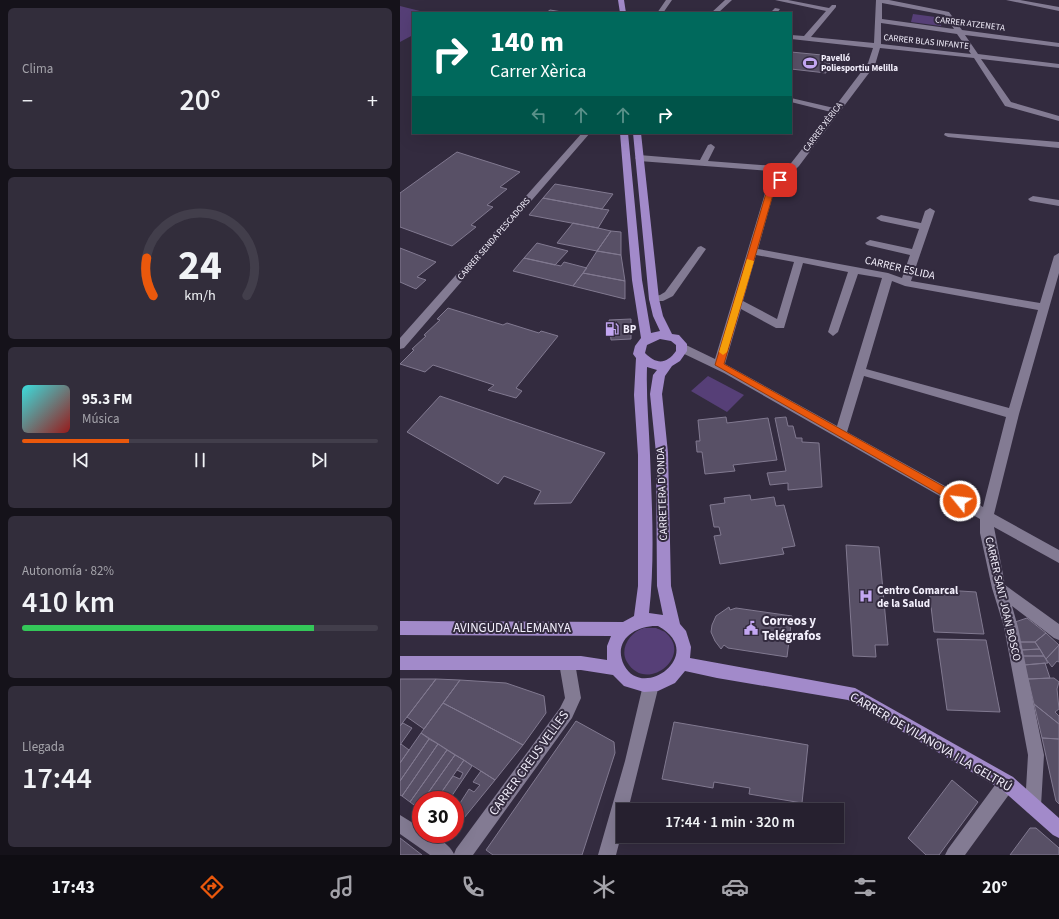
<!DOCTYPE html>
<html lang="es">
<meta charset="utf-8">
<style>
body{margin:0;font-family:"Source Sans 3",sans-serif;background:#322d3b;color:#f1f3f6;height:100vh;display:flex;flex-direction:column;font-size:15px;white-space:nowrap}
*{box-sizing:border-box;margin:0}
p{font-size:13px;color:#a4a3aa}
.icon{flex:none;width:22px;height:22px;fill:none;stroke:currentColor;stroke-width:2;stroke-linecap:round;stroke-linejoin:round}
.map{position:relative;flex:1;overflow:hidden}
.side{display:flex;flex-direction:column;gap:8px;padding:8px;background:#15121a;width:400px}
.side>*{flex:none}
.banner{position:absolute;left:12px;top:12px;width:380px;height:122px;border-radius:0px;box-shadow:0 4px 16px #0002,0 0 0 1px #423e4b;background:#00695c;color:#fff;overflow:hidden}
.speed{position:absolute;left:12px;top:791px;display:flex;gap:8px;font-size:20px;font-weight:700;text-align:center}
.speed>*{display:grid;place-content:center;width:52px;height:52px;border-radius:50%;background:#26202f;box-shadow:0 4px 16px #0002,0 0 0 1px #423e4b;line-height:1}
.speed .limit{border:6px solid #d22;background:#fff;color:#111}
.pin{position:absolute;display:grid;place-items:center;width:34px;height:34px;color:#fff;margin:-17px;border-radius:8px;box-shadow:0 2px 6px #0006}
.me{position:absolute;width:44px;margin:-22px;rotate:299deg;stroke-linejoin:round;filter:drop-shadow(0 0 3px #0008)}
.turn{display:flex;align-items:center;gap:14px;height:84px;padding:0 12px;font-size:18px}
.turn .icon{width:52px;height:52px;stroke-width:2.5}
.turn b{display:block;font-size:28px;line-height:34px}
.lanes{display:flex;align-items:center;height:38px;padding:0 12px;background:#0003;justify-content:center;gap:20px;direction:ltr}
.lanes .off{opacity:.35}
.big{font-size:30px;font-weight:600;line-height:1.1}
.side .widget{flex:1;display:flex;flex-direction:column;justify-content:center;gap:6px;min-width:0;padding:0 14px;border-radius:6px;background:#322d3b}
.side .dial{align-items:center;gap:0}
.dial svg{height:104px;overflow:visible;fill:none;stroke:#423e4b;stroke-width:7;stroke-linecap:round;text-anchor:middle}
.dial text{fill:#f1f3f6;stroke:none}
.song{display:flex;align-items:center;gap:12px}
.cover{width:48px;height:48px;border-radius:6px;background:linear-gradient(135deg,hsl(180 70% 55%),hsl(0 70% 35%))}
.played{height:4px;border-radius:2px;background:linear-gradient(90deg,#ea580c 30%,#423e4b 30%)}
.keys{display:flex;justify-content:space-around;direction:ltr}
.heat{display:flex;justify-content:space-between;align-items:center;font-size:22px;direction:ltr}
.charge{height:6px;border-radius:3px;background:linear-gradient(90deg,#34c759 82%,#423e4b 0)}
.trip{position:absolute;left:216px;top:803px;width:228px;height:40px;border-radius:0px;background:#26202f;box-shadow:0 4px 16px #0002,0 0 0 1px #423e4b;font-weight:600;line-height:40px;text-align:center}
.dock{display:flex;height:64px;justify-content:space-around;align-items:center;background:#0f0d13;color:#a4a3aa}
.dock .icon{width:28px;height:28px}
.dock .active{color:#ea580c}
.dock b{font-size:18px;color:#f1f3f6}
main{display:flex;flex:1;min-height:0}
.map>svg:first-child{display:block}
</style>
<main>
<section class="side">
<div class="widget"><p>Clima</p>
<div class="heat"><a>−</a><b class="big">20°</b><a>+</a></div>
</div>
<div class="widget dial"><svg viewBox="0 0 100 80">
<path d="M14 69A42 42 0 1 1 86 69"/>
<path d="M14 69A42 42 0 0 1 9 40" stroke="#ea580c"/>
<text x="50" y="56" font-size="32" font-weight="700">24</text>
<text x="50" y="72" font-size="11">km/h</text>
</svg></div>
<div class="widget">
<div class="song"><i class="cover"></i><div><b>95.3 FM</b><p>Música</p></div></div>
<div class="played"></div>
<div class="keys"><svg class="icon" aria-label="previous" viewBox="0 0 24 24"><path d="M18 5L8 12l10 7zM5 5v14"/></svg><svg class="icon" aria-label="pause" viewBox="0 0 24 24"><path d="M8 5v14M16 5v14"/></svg><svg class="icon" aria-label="next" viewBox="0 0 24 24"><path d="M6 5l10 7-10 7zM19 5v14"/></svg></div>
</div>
<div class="widget"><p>Autonomía · 82%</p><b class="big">410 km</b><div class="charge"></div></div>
<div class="widget"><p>Llegada</p><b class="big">17:44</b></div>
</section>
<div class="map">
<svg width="659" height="855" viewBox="0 0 659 855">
<rect width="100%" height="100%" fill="#332b3f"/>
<!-- green -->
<path fill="#563f77" d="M0,6l28,7h-15v22l-13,7z
M513,14l30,4 -2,8 -30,-4z
M308,376l36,19 -17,17 -36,-21z
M256,628c4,2 9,3 11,6 25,23 -21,60 -40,28 -8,-13 3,-30 17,-34 4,0 9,0 12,0z"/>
<!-- building -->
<path fill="#585066" stroke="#817990" d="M150,10l18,3h-22z
M391,52l41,4 -6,17 -35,-4z
M57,152l63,20 -20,15 7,2 -20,16 6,2 -22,18 5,2 -24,19 -52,-19v-34z
M155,184l58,10 -11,15 -59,-11z
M143,198l59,11 7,1 -11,18 -69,-13z
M173,223l25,5 13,3 -14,20 -40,-8z
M211,231l10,1v23l-24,-4z
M137,243l31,8 -13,14 -31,-7z
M0,248l36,14 -19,15 9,3 -10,9 -16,-7z
M197,251l24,4 4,26 -42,-8z
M124,258l37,8 3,-4 23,6 -14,18 -60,-15z
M183,273l42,8v18l-52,-13z
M48,308l55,17 4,-2 32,10 2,-2 17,5 -42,52 6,3 -6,7 -28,-8 6,-5 -61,-20 -8,7 -25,-8 14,-14 -2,-1 14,-13 -2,-1 16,-15 -3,-1z
M231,319v20l-20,1 -2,-20z
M40,396l165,57 -34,50 -37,1 7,-13 -37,-15 -6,8 -91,-52z
M326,417l1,6 41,-5 9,42 -44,5 2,6 -30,3 -3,-22h-5l-1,-11h4l-2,-21z
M386,417l2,9h5l3,12h6v4l17,1 3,44 -34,3v-7l-18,2 -3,-12 19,-2 -11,-53z
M350,495l1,5 23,-3 2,9 8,-1 11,41 -13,2 2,6 -64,10 -6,-28 7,-1 -2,-8h-5l-4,-22 15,-2 -1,-5z
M446,545l33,2 9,98h-13l1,12 -23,-1z
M529,589l47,3 8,42 -50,-2z
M329,607l1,3 6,-2 56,8 -5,41 -59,-9 -4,-3 -3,4 -6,-8 -4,-9 1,-7 4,-9z
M627,618l19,15 -11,9h-15l-5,-20z
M646,633l13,12 -13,14 -11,-17z
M537,639l49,1 14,72 -53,-2z
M620,642h15l5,7 -19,1z
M659,645v17l-2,-1 -5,6 -6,-8z
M640,649l4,7h-21l-2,-6z
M623,656h21l4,7 -24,2z
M645,663l5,15 -22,1 -4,-14z
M654,678l5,4 -2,7 2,20 -4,3 4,4v8l-25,-20 -6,-25z
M0,679h36l-36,47z
M36,679l24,1 -36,49 -17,-12z
M60,680l46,3 38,13 2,17 -23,32 -80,-42z
M43,703l80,42 -28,35 -74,-47z
M634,704l25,20v15l-17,-1z
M176,721l38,21 1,11 -33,102h-89l-7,-5z
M274,722l134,23 -6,58 -53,-9 1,-6 -36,-6 -1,6 -51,-9z
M3,723l9,5 -12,17v-19z
M21,733l8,6 -29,42v-18z
M642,738l17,1v65l-3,-3z
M29,739l9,5 -36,52 -2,-1v-14z
M1,744l8,6 -9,13v-18z
M38,744l9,6 -37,52 -8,-6z
M47,750l8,5 -32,45h-2l-3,8 -8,-6z
M55,755l9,5 -28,40h-13z
M64,760l8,6 -23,34h-13l17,-24 7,3 3,-6 -6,-3z
M81,771l14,9 -40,49v-18l14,-22 5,3 6,-7 -7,-3z
M552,780l26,22 -39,53h-13l-18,-17z
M630,828h6l23,20v7h-49z
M0,838l22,17h-22z"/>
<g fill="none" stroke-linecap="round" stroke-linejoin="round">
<!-- minor -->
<path fill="#837b93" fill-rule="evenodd" d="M266,0h6l-9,13h-6z
M325,0h7l-14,13h-7z
M375,0h13l41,8 3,-3h4v2l-25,30 63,6 2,-43h13l60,12 13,18 97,13v4l-94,-12 13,19 81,10v4l-78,-9 30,43 48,14v5l-54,-15 -31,-48 -94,-10 -5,17 -76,101 -25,25 -16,58 130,24 14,5 8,-23 -43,-10 -2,-2 5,-3 42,9 7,-20 -38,-8 -5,-3 5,-3 40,8 4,-12 5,-3 5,3 -24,70 129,22 14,-47 5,-3v20l-40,141 -25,100 65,36v13l-65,-36 11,58 54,39v16l-5,-2 -42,-32 6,21 26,128 -3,51 -2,6 -6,2 -6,-2 -2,-6 3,-51 -24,-128 -12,-39 -12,-55v-14l-256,-146 -46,-22 -1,-3 1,-3h8l29,14 51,-169 17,-18 -144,-11 -4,-3 4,-3 61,5 8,-15 3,-1 4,3 -7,14 80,6 43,-55 -40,-10v-4l43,10 34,-45 5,-15 -82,-9v-4l13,1 22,-25zM482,3l63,12 9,14 -72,-10zM481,23l76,11 14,20 -90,-10zM356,255l38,7 -17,57 -34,-18zM403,263l45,9 -20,60 5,4 5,-4 20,-58 24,4 -45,148 -112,-62 16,-55 35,19h8zM492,281l13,5 133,24 -29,98 -143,-39zM464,376l142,41 -23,90 -136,-75z
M606,0h14l39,7v4z
M375,8l5,1 -3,4h-7z
M182,133h8l-186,215 -4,1v-11z
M545,133l114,9v6l-111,-11 -4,-2z
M633,196l26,4v6l-29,-5 -2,-2z
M301,246l5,3 -33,47 -10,5h-13l-1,-2 1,-2 10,-2 5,-3 33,-45z
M167,656l5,2 3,5 6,35 -9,20 -99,137h-43l-30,-21v-19l21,13v6c12,0 28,9 33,20l2,-5 104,-141 5,-10 -6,-35 3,-5z
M251,678l5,2 3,5 -31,125h-5v18l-7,27h-18l27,-94 18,-76 3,-5z
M607,775l6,2 2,6 -2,6 -48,66h-20l3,-6 53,-72z"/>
<!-- major -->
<path fill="#a28aca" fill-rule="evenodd" d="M218,0h6l2,13h-6z
M220,133h8l14,147 9,53 9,-2 -7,-15 -4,-17 -16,-166h8l18,166 4,17 9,18 7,1 8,9v7l-7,10 -8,5 -7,10 -3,18 6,59 3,133 9,38 6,7 5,16 -1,11 165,30 158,89 46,41v20l-6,-3 -52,-46 -153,-89 -131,-22 -32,-7 -10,12 -17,8 -14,1 -20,-6 -11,-11 -32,-5h-181v-14h181l26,4v-14l4,-10 -211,-1v-14l223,1 11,-6 4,-30v-131l-4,-60 2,-37 -3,-4 2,-8 6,-8 -9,-58zM260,339l11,2 5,4v6c-10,14 -20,13 -31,2l2,-8zM247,367l10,3 -4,5 -3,19 6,59 1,133 6,29 -14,-2c6,-52 3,-106 1,-158 -1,-30 -4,-58 -3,-88zM258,626c50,27 -15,76 -34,39 -12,-25 12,-40 34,-39z"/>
</g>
<!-- route -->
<path fill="#ea580c" stroke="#983908" d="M378,179l6,1 -10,11 -50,173 240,134 1,3 -1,3h-7l-242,-139 52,-175z"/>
<!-- slow -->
<path fill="#f59e0b" d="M347,259l7,2 -27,91 -4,3 -4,-3z"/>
<!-- icons -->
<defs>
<symbol id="stadium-bare" viewBox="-9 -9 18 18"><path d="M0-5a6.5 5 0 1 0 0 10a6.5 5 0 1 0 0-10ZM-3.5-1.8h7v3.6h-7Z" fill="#c3a7f2" stroke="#332b3f" stroke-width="2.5" paint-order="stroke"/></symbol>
<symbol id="fuel-bare" viewBox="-9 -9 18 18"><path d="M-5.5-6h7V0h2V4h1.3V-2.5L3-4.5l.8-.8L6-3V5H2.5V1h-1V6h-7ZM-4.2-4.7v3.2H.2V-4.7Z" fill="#c3a7f2" stroke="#332b3f" stroke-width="2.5" paint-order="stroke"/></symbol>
<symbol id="hospital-bare" viewBox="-9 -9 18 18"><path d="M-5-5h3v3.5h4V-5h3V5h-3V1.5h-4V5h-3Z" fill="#c3a7f2" stroke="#332b3f" stroke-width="2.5" paint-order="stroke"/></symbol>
<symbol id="civic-bare" viewBox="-9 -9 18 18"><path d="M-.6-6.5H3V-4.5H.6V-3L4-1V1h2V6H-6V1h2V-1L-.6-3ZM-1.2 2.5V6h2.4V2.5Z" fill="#c3a7f2" stroke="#332b3f" stroke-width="2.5" paint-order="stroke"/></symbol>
</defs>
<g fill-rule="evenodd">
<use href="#stadium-bare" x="400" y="53" width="20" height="20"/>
<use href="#fuel-bare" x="202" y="319" width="20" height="20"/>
<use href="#hospital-bare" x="456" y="586" width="20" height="20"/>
<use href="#civic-bare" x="341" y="618" width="20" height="20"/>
</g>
<g text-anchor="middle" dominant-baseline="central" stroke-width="4" stroke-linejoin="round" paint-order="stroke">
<!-- far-street labels -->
<g font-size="9" fill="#f3effc" stroke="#332b3f">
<text transform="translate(570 24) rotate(7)">CARRER ATZENETA</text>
<text transform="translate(526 42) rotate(6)">CARRER BLAS INFANTE</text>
<text transform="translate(423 127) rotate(-53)">CARRER XÈRICA</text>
<text transform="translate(94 239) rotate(-49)">CARRER SENDA PESCADORS</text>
</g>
<!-- far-poi labels -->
<g font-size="9" font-weight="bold" fill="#f3effc" stroke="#332b3f" text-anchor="start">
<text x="421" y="58">Pavelló<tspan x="421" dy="10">Poliesportiu Melilla</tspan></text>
</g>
<!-- street labels -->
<g font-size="11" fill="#f3effc" stroke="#332b3f">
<text transform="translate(500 268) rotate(13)">CARRER ESLIDA</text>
<text transform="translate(262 494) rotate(-92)">CARRETERA D'ONDA</text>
<text transform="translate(603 599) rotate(77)">CARRER SANT JOAN BOSCO</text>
</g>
<!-- poi labels -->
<g font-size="11" font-weight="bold" fill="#f3effc" stroke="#332b3f" text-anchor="start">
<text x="223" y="329">BP</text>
<text x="477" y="590">Centro Comarcal<tspan x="477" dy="13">de la Salud</tspan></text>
</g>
<!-- near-poi labels -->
<g font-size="13" font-weight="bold" fill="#f3effc" stroke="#332b3f" text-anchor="start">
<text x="362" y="621">Correos y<tspan x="362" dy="15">Telégrafos</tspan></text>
</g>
<!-- near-street labels -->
<g font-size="13" fill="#f3effc" stroke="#332b3f">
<text x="112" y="628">AVINGUDA ALEMANYA</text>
<text transform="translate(531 742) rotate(30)">CARRER DE VILANOVA I LA GELTRÚ</text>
<text transform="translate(129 763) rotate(-54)">CARRER CREUS VELLES</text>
</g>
</g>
</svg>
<div class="speed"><div class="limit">30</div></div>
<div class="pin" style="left:380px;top:180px;background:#d93025"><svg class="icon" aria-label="arrive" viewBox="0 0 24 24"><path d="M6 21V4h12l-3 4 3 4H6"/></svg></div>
<svg class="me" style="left:560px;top:501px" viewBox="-20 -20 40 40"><circle r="17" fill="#ea580c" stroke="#fff" stroke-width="3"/><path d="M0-11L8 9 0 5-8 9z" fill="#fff"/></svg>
<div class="trip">17:44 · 1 min · 320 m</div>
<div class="banner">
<div class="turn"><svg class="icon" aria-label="right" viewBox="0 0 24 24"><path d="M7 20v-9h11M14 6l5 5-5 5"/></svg><div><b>140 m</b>Carrer Xèrica</div></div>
<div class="lanes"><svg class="icon off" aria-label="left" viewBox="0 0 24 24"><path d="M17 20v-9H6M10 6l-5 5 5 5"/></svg><svg class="icon off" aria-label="ahead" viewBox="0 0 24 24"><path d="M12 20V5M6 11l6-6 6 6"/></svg><svg class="icon off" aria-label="ahead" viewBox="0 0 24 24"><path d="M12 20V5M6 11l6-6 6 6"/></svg><svg class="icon" aria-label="right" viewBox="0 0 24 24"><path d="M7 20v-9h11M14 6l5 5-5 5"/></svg></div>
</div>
</div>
</main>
<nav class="dock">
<b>17:43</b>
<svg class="icon active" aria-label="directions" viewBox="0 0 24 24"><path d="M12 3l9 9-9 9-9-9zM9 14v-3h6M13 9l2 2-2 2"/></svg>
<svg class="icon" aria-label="music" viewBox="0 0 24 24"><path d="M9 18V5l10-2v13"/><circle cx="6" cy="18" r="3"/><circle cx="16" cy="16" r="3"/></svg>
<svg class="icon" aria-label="phone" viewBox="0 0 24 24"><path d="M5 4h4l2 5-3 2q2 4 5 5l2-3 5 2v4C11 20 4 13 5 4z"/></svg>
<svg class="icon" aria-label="climate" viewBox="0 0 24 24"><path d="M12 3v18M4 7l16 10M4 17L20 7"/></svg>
<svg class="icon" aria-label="car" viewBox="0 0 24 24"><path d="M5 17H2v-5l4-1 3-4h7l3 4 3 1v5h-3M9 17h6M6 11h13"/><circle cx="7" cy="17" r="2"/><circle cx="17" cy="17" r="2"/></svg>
<svg class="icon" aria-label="filters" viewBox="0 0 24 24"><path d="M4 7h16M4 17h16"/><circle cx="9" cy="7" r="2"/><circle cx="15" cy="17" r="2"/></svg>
<b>20°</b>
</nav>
